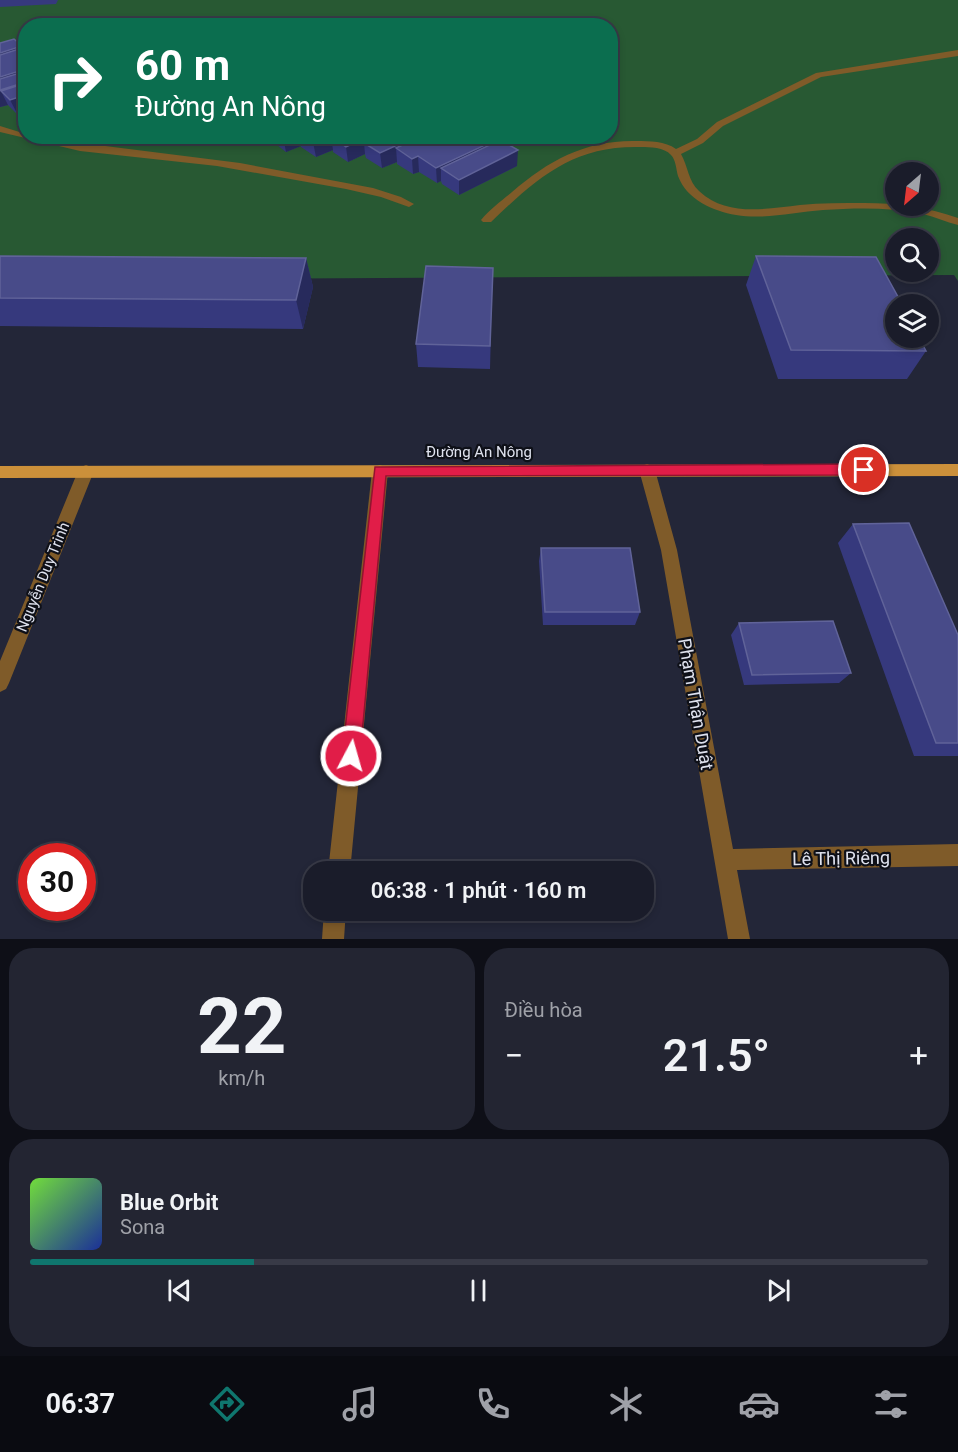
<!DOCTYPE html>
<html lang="vi">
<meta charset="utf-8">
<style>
body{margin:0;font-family:Roboto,sans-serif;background:#232532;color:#f1f3f6;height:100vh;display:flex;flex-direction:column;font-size:22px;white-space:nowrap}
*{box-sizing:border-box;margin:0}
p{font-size:20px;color:#9fa1a8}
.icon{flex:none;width:33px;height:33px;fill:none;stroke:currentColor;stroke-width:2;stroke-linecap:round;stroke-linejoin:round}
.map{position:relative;height:939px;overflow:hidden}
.panel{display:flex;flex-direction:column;gap:9px;padding:9px;background:#0e0f17;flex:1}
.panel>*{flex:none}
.hud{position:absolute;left:18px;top:18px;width:600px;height:126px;border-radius:24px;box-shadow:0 3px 9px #0003,0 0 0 2px #383a47;background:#0b6e4f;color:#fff;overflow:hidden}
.needle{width:39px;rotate:208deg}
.fabs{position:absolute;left:885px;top:162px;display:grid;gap:12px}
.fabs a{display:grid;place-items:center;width:54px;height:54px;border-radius:50%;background:#1a1c2a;box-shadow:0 3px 9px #0003,0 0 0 2px #383a47;font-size:30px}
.speed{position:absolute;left:18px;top:843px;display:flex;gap:12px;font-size:30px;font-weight:700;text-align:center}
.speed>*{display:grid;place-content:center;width:78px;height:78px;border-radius:50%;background:#1a1c2a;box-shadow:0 3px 9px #0003,0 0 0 2px #383a47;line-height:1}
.speed .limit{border:9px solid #d22;background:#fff;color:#111}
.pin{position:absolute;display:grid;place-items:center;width:51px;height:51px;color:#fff;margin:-26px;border:3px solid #fff;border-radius:50%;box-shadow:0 2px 6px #0007}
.me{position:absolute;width:66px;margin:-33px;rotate:6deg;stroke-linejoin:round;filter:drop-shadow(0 0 4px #0008)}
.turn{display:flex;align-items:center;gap:21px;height:126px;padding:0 18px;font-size:27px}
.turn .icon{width:78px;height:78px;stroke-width:2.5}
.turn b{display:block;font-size:42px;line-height:51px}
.big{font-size:45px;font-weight:600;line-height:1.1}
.panel .widget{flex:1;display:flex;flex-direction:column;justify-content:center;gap:9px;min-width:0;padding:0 21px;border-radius:24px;background:#232532}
.panel .dial{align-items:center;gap:0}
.dial b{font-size:78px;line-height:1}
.song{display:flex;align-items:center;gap:18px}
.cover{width:72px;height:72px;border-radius:9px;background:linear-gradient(135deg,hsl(100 70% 55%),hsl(230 70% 35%))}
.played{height:6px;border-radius:3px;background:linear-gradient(90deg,#0f766e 25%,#383a47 25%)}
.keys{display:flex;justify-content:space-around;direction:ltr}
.heat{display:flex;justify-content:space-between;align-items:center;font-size:33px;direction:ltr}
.panel .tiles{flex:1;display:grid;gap:9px;grid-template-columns:1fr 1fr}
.widget:last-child{grid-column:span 2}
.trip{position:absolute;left:303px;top:861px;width:351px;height:60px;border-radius:24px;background:#1a1c2a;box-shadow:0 3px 9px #0003,0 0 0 2px #383a47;font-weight:600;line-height:60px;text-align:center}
.menu{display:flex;height:96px;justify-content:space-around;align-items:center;background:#0a0b11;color:#9fa1a8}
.menu .icon{width:42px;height:42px}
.menu .on{color:#0f766e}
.menu b{font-size:27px;color:#f1f3f6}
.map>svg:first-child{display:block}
</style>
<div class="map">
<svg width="958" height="939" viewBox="0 0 958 939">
<rect width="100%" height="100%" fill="#232638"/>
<!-- green -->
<path fill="#285933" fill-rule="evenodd" d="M0,0h958v281l-4,-6 -954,5zM26,26h584v110h-584zM896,172h32v34h-32zM896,238h32v34h-32z"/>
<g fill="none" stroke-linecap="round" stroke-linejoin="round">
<!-- minor -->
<path fill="#7f5b29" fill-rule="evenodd" d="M958,50v6l-137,21 -98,49 -20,17 -22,11c7,12 7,27 18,37 28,26 66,18 101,14 21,-2 43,-2 64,-2 32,0 63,4 94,15v7c-12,-3 -23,-8 -35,-11 -33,-7 -67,-6 -100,-4 -29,2 -58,10 -87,5 -23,-4 -49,-15 -58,-39 -2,-7 -2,-16 -7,-21 -7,-8 -21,-8 -30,-8 -68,-2 -104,31 -150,75h-8l-2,-2c9,-11 20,-19 31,-28 37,-32 74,-52 124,-51 14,0 29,0 40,8l21,-10 20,-17 99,-49z
M0,126l26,8v2l214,27 133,25 28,9 13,7 -5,3 -28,-10 -35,-8 -129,-23 -137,-15 -80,-19z
M647,464l5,2 3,4 22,80 56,299 225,-5v22l-221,4 13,69h-22l-67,-389 -22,-80 3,-4z
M86,465l5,2 3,4 -85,212 -3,6 -6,3v-31l78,-190 3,-4z
M380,465l5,2 3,4 -38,401h-22l44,-401 3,-4z
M324,910h22l-2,29h-22z"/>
<!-- major -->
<path fill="#cc903a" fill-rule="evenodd" d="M958,464v12l-958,2v-12z"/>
</g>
<!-- wall -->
<path fill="#36397d" d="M0,0h58l-2,4 -56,3z
M0,43l26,5v64l-8,3 -10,-10 -8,2z
M251,136h239l6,4v2l21,24 -58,29 -17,-11 -1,-3 -4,2 -18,-11 -6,2 -16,-10v-2l-15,6 -16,-10 -1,-4 -17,8 -15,-10v-2l-17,7 -15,-10v-1l-15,6 -14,-11 -9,4z
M0,256l306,2 7,29 -10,42 -303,-3z
M756,256l170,95 -19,28h-129l-32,-94z
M492,291l-2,78 -72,-2 -2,-23z
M853,524l105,111v121h-44l-76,-213z
M541,548l99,64 -5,13h-92l-4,-64z
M739,623l112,50 -12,10 -95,2 -13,-50z"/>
<!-- shaded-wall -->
<path fill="#272a5c" d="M22,46l4,7 -26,17v-17z
M26,69v30l-7,-2 7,15 -8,3 -8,-15 -9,-9 7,14 -8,2v-30z
M230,136h10l-9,4z
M261,136h10l1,5 -9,4z
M283,136h16l2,10 -15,6z
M325,136h6l2,14 -17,7 -3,-15z
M369,136h36l-41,7 1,11 -17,8 -2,-15z
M417,136h24l-45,12 1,14 -15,6 -2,-15z
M496,140l-1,15 -54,13v13l-4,2 -1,-15z
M518,150l-1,16 -58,29v-15z
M418,156l1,16 -6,2 -1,-15z
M306,258l7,29 -10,42 -7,-29z"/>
<!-- building -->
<path fill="#484b89" stroke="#606399" stroke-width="1.5" d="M14,39l8,7 -22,7v-10z
M25,47l1,22 -26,8v-22z
M26,71v11l-26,8v-11z
M26,83v20l-7,-6 -9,3 -9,-9z
M305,136h20l-12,6z
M331,136h38l-23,11z
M378,136h39l-37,17 -16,-10z
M422,136h68l6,4 -60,28 -18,-12 -6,3 -16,-11z
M500,140l18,10 -59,30 -18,-12z
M0,256l306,2 -10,42 -296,-2z
M756,256l120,1 26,47h-6v34h23l7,13 -135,-1z
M426,266l67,2 -3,78 -74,-2z
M909,523l49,112v108h-22l-83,-219z
M541,548h89l10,64h-95z
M833,621l18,52 -99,2 -13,-52z"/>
<!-- route -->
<path fill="#e11d48" stroke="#92132f" stroke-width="1.5" d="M864,464l7,6 -7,5 -478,1 -26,280 -3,6 -6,2 -6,-2 -3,-6 33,-289z"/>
<g text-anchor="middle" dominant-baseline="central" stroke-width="4.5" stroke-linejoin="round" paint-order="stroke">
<!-- street labels -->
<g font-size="15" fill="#dfe2ee" stroke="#0e1018">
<text x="479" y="452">Đường An Nông</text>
<text transform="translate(43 577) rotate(-68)">Nguyễn Duy Trinh</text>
</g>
<!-- near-street labels -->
<g font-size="18" fill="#dfe2ee" stroke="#0e1018">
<text transform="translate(696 704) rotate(80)">Phạm Thận Duật</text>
<text transform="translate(841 858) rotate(-1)">Lê Thị Riêng</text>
</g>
</g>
</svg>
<div class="fabs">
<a><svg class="needle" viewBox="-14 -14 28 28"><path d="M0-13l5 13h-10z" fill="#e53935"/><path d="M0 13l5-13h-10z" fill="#9fa1a8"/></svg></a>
<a><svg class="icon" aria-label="search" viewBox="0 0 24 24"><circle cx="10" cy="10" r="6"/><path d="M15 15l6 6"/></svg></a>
<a><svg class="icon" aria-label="layers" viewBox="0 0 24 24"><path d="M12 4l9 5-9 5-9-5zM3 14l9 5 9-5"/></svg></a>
</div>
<div class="speed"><div class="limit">30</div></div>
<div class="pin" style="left:864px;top:470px;background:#d93025"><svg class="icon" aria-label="arrive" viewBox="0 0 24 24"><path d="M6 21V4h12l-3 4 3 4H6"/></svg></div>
<svg class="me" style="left:351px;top:756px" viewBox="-20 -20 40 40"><circle r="17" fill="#e11d48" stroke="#fff" stroke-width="3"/><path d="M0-11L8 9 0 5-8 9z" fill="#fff"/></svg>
<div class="trip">06:38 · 1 phút · 160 m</div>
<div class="hud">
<div class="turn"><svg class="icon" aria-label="right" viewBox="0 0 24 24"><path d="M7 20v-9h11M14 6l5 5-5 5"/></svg><div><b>60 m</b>Đường An Nông</div></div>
</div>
</div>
<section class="panel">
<div class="tiles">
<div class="widget dial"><b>22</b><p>km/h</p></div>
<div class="widget"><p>Điều hòa</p>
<div class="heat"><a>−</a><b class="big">21.5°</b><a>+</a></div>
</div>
<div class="widget">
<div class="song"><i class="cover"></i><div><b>Blue Orbit</b><p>Sona</p></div></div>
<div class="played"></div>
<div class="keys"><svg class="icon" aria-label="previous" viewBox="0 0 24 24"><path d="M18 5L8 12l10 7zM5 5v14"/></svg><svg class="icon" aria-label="pause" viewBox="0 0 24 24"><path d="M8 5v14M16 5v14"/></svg><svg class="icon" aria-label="next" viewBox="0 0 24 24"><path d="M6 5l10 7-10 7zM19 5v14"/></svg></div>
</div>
</div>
</section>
<nav class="menu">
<b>06:37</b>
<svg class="icon on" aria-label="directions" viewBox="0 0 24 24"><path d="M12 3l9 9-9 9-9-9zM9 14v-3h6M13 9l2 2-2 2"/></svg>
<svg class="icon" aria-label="music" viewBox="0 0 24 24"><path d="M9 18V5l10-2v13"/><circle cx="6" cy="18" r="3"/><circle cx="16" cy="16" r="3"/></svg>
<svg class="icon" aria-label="phone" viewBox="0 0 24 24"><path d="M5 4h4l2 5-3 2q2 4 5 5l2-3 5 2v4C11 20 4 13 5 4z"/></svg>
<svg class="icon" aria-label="climate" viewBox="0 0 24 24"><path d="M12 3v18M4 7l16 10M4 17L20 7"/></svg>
<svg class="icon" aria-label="car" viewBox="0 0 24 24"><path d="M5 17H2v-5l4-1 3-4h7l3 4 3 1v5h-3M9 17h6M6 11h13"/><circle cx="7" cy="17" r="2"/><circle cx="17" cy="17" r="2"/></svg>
<svg class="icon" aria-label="filters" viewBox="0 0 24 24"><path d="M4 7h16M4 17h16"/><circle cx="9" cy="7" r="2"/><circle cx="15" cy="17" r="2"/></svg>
</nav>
